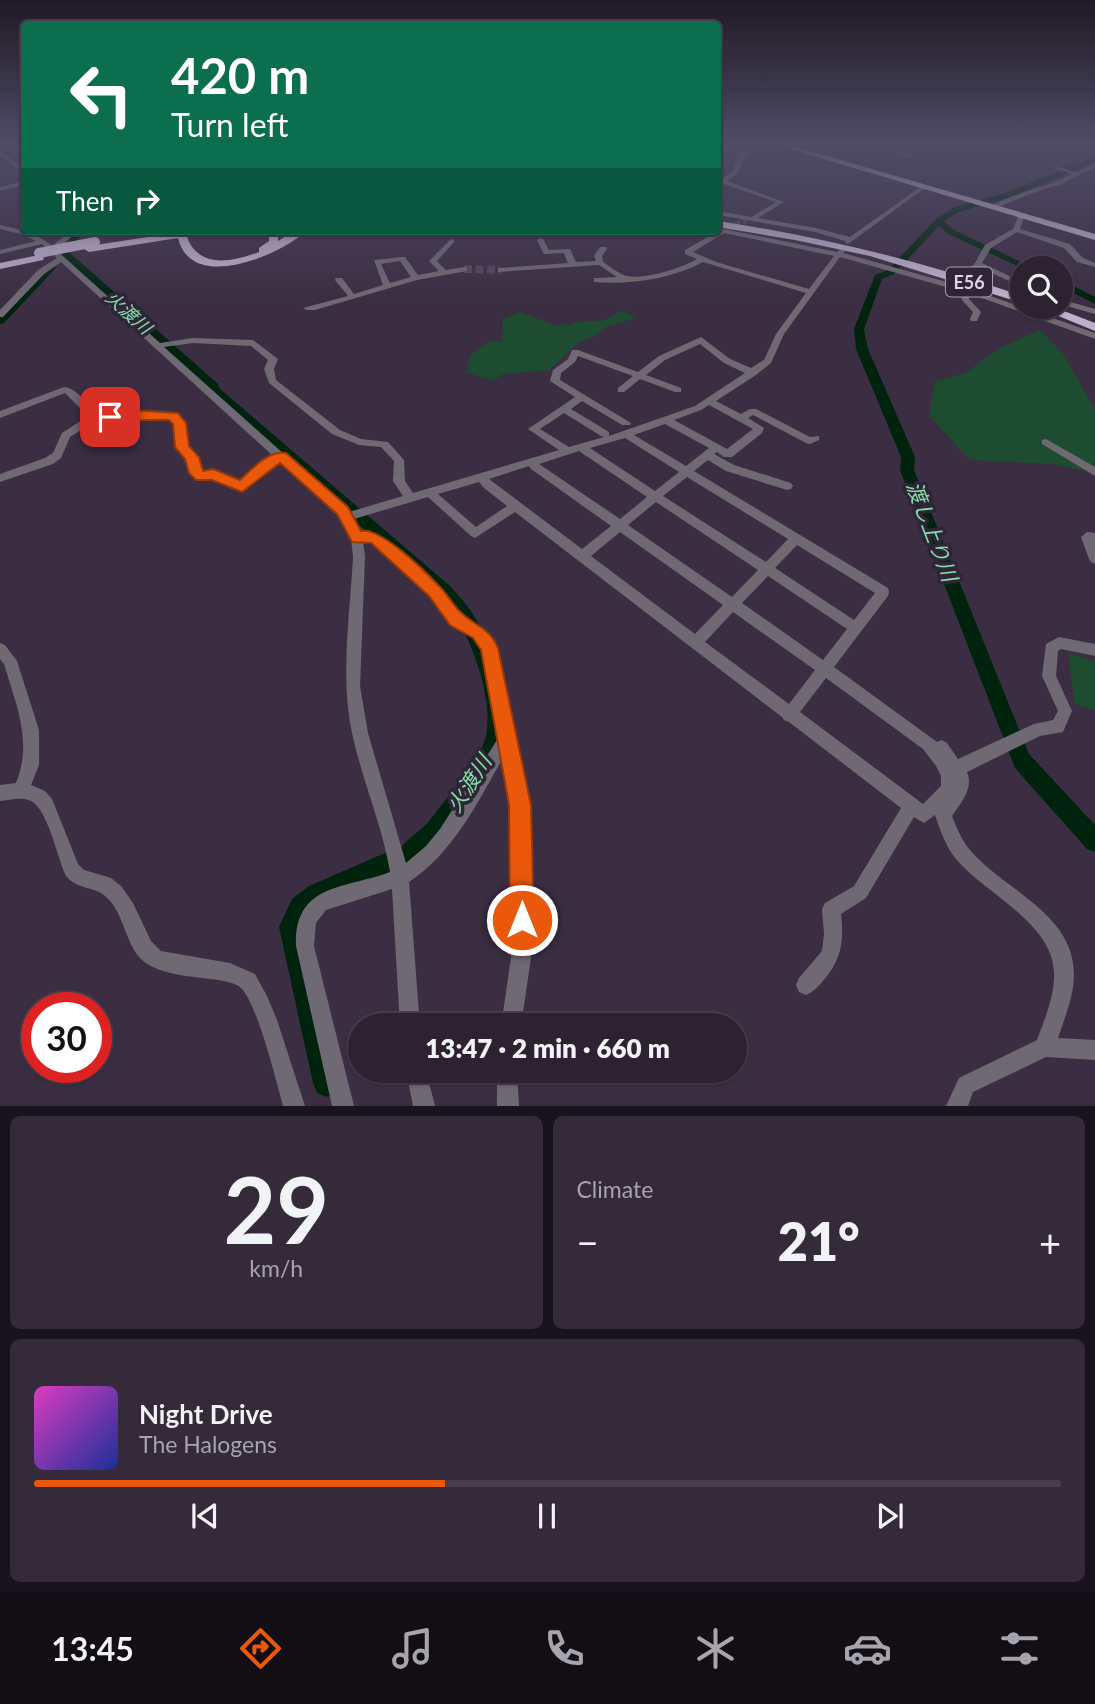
<!DOCTYPE html>
<meta charset="utf-8">
<style>
body{margin:0;font-family:Lato,"Noto Sans JP",sans-serif;background:#342a3a;color:#f1f3f6;height:100vh;display:flex;flex-direction:column;font-size:26px;white-space:nowrap}
*{box-sizing:border-box;margin:0}
p{font-size:23px;color:#a6a4ac}
.icon{flex:none;width:38px;height:38px;fill:none;stroke:currentColor;stroke-width:2;stroke-linecap:round;stroke-linejoin:round}
.map{position:relative;height:1106px;overflow:hidden}
.details{display:flex;flex-direction:column;gap:10px;padding:10px;background:#18131c;flex:1}
.details>*{flex:none}
.guide{position:absolute;left:21px;top:21px;width:700px;height:214px;border-radius:7px;box-shadow:0 2px 5px #0004,0 0 0 2px #483f4d;background:#0b6e4f;color:#fff;overflow:hidden}
.tools{position:absolute;left:1010px;top:256px;display:grid;gap:14px}
.tools a{display:grid;place-items:center;width:63px;height:63px;border-radius:50%;background:#2c2232;box-shadow:0 2px 5px #0004,0 0 0 2px #483f4d;font-size:35px}
.speed{position:absolute;left:21px;top:992px;display:flex;gap:14px;font-size:35px;font-weight:700;text-align:center}
.speed>*{display:grid;place-content:center;width:91px;height:91px;border-radius:50%;background:#2c2232;box-shadow:0 2px 5px #0004,0 0 0 2px #483f4d;line-height:1}
.speed .limit{border:10px solid #d22;background:#fff;color:#111}
.pin{position:absolute;display:grid;place-items:center;width:60px;height:60px;color:#fff;margin:-30px;border-radius:14px;box-shadow:0 4px 10px #0006}
.me{position:absolute;width:77px;margin:-38px;rotate:0deg;stroke-linejoin:round;filter:drop-shadow(0 0 5px #0008)}
.turn{display:flex;align-items:center;gap:24px;height:147px;padding:0 35px;font-size:32px}
.turn .icon{width:91px;height:91px;stroke-width:2.5}
.turn b{display:block;font-size:49px;line-height:60px}
.then{display:flex;align-items:center;height:66px;padding:0 35px;background:#0003;gap:14px;font-size:26px}
.big{font-size:52px;font-weight:800;line-height:1.1}
.details .card{flex:1;display:flex;flex-direction:column;justify-content:center;gap:10px;min-width:0;padding:0 24px;border-radius:10px;background:#342a3a}
.details .dial{align-items:center;gap:0}
.dial b{font-size:91px;line-height:1}
.song{display:flex;align-items:center;gap:21px}
.cover{width:84px;height:84px;border-radius:10px;background:linear-gradient(135deg,hsl(310 70% 55%),hsl(230 70% 35%))}
.played{height:7px;border-radius:4px;background:linear-gradient(90deg,#ea580c 40%,#483f4d 40%)}
.keys{display:flex;justify-content:space-around;direction:ltr}
.heat{display:flex;justify-content:space-between;align-items:center;font-size:38px;direction:ltr}
.details .tiles{flex:1;display:grid;gap:10px;grid-template-columns:1fr 1fr}
.card:last-child{grid-column:span 2}
.trip{position:absolute;left:348px;top:1013px;width:399px;height:70px;border-radius:35px;background:#2c2232;box-shadow:0 2px 5px #0004,0 0 0 2px #483f4d;font-weight:800;line-height:70px;text-align:center}
.menu{display:flex;height:112px;justify-content:space-around;align-items:center;background:#120e14;color:#a6a4ac}
.menu .icon{width:49px;height:49px}
.menu .active{color:#ea580c}
.menu b{font-size:32px;color:#f1f3f6}
.map>svg:first-child{display:block}
</style>
<div class="map">
<svg width="1095" height="1106" viewBox="0 0 1095 1106">
<rect width="100%" height="100%" fill="#3b2e43"/>
<!-- green -->
<path fill="#1d4c30" d="M623,310l13,8 -30,9 -9,8 -18,7 -30,28 -46,4 -10,7 -27,-9 4,-17 21,-15 11,2 1,-23 17,-7 38,14 4,-3 7,3 9,-4 28,-2z
M1040,330l23,24 32,55v64l-41,-9 -84,-4 -41,-44 6,-35 30,-8 37,-26z
M1068,653l27,8v49l-20,-6z"/>
<g fill="none" stroke-linecap="round" stroke-linejoin="round">
<!-- river -->
<path fill="#00230e" fill-rule="evenodd" d="M1095,157v5l-87,36 -49,14 -15,9 10,9 80,38h-12l-74,-34 -9,-8 -45,48 -12,5 -18,50 4,20 47,108 -1,13 115,284 66,71v27l-8,-3 -72,-81 -115,-298 1,-13 -45,-108 -2,-20 21,-54 13,-5 48,-51 17,-11 49,-14z
M76,231h9l-16,21 149,132 1,4 231,198c7,8 15,16 21,25 20,32 45,95 32,133 -8,25 -25,44 -39,65 -16,22 -29,45 -56,56l-8,-3 -3,-8c5,-13 24,-22 33,-34 17,-23 41,-48 53,-75 14,-32 -7,-95 -25,-124 -5,-9 -13,-17 -20,-25l-223,-201 -1,-4 -4,-1 -146,-133h-5l-2,-2z
M49,265l8,2 -53,56 -4,1v-9z
M1060,279l35,18v7l-35,-18z
M385,853l8,3 3,8 -3,8c-30,13 -76,24 -90,55l38,156 -4,10 -10,4 -10,-4 -4,-10 -34,-156 13,-28 17,-13z"/>
<!-- minor-tunnel-far1 -->
<path stroke="#53475b" stroke-width="6" stroke-dasharray="6 2.5" stroke-linecap="butt" d="M727,228l19,-7"/>
<!-- minor-tunnel -->
<path stroke="#53475b" stroke-width="8" stroke-dasharray="8 3.5" stroke-linecap="butt" d="M464,269l37,1"/>
<!-- minor -->
<path fill="#6f6973" fill-rule="evenodd" d="M744,145h6l-12,28 -11,8 57,21 -26,16 58,10 34,9 70,-50 5,1 -77,56 -2,-1 -1,-2 -30,-9 -97,-17v-4l33,6 25,-15 -58,-20v-4l4,1 10,-7z
M872,145h8l34,11 -5,1z
M0,154h4l20,15v4l-24,-17z
M1095,163v4l-35,18 -14,3 -53,21 -5,-1c26,-16 58,-20 84,-34l-18,-6v-2l23,6z
M24,181v4l-24,6v-4z
M1021,215l3,2 -4,12 50,15 13,14 12,5v4l-18,-5 -13,-14 -47,-16 -26,16 -9,15 40,19v5l-43,-20 -9,10h-6l-1,-2 12,-12 10,-18 28,-16 5,-12z
M0,225c19,4 37,8 52,21l19,-15h7l-22,19 104,93 33,-5 60,2 25,19 -4,10 2,11 64,50 21,9 27,3 16,18 1,21 8,12 146,-43 -31,-21 47,-32 -25,-16 3,-11 15,-11 4,-9h6l60,22 21,-16 42,-19 29,22 21,9 13,-8 12,-26 30,-41 -103,-31c-31,17 -74,23 -109,20v-4h3l20,-1 -18,-12 -101,7v-4h3l67,-5 -4,-10 -20,1 -7,-14 4,-2 2,1 6,11 21,-1 6,13 20,-1 -2,-5 6,-9h6l1,2 -5,7 1,6c7,4 17,13 24,14 17,4 55,-8 70,-17l-12,-5v-4l33,-19v-3l119,24 5,-4 4,2 -3,3 118,33 1,-5h6v7l127,45v6l-127,-46 1,6 12,13 -4,9h-6l-1,-2 3,-7 -11,-12 -2,-9 -120,-34 -56,77 -13,29 -15,12 -40,26 25,13 9,-5h6l54,28 9,-1v4l-9,4 -4,-1 -53,-28 -5,3 16,10 -2,5 -30,24h-8l-7,-5 -3,2 20,11 57,18 2,3 -2,3 -4,1 -61,-19 -18,-11 -14,11 194,117 1,4 -1,4 -54,71 103,75 5,-2 5,3 11,16 76,-35 19,-4 5,-9 -16,-35 4,-32 13,-7 36,7v12l-34,-7 -3,2 -2,25 16,35 -9,21 -23,4 -73,36c7,16 -6,31 -15,44 4,10 8,20 14,29 33,44 107,65 108,129 0,22 -9,43 -16,64l37,2v20l-49,-3 -73,35 -5,14h-22l13,-28 78,-38c8,-22 18,-45 17,-68 -2,-50 -69,-78 -98,-113 -10,-12 -16,-29 -21,-44l-11,8 -10,-6 -48,81 -25,16c3,26 1,46 -18,67 -5,6 -10,11 -17,14l-7,-3 -3,-7 3,-7 23,-27 2,-17 -2,-25 3,-6 29,-17 47,-78 -112,-86 -5,-2 -2,-3 -267,-205 -40,26 -4,-2 -43,-39 -74,22 6,14 9,-3 11,6 60,51 21,29 24,13 11,19 18,86 3,6 -2,3 13,62 4,97 -1,56 -10,68h-20l10,-68 3,-56 -2,-97 -9,-47c-26,45 -49,94 -94,124l11,144h-20l-8,-137 -66,21 -10,13 -2,23 40,160h-22l-36,-160c-2,-63 49,-57 94,-74 -8,-48 -28,-92 -38,-139 -12,-57 -2,-118 1,-176l-2,-19 -9,-18 -63,-58 -6,3 -27,25 -4,1 -30,-13 -11,3 -4,-1 -6,-7 -4,-15 -10,-11v-18l-7,-10 -70,-1 -30,19 -9,21 -8,6 -53,18v-8l45,-16 8,-5 9,-20 28,-18 -6,-3 -19,-19 -65,25v-7l64,-24c14,1 22,19 36,25l77,2 10,15v17l10,11 6,16 10,-3 28,12 24,-23 8,-3 -212,-194 -17,12 -41,43h-3v-7l38,-40 19,-12 -15,-14 -42,10v-4l36,-9 -15,-7 -21,-5zM724,233l110,23 -25,33 -93,-27 -23,-10zM193,343l58,3 17,14 -4,9 5,14 63,51 27,11 22,2 13,14 -1,20 10,15 -54,16 -185,-165zM700,344l24,19 21,10 -50,33 -86,30v-4l-38,-23 11,-8 40,24h8l1,-2 -71,-43 1,-7 14,-11 3,-6 55,20 -15,12v4h6l16,-13 35,13h6v-4l-35,-13 19,-15zM709,405l44,24 -26,20 -53,-29 27,-10zM564,413l37,23 3,1 -35,10 -29,-18zM665,424l44,24 -23,18 -52,-31zM625,438l54,34 -24,19 -65,-43zM579,451l68,46 -27,22 -81,-55zM529,466l2,3 80,57 -29,23 -93,-70zM687,477l101,62 -22,23 -103,-66zM479,482l5,6 23,18 -31,21 -38,-33zM656,502l102,68 -26,27 -104,-72zM620,532l103,73 -28,29 -104,-78zM368,540l62,55 21,29 24,13 7,12 17,88 -59,92 -14,17 -20,17 -38,-130 -8,-47 5,-129 -2,-16zM797,545l78,48 -21,27 -79,-52zM768,576l79,53 -24,31 -81,-57zM733,612l82,58 -26,34 -84,-62zM826,678l97,71 13,17 5,10v10l-18,18 -123,-92z
M451,239l4,2 -18,20 9,9 18,-3h3v4l-50,9 -102,30h-8l-4,-2 45,-12 -13,-16 1,-2h6l12,16 29,-9 -9,-25 28,-3h3l13,18 21,-4 -10,-10zM400,261l11,16 -21,6 -9,-19z
M1060,299l35,10v5l-35,-10z
M1046,439l49,28v9l-53,-32v-4z
M1087,532l8,1v31l-4,-2 -2,-3 -8,-22z
M0,643l5,2 12,16 22,69v35l-8,20 14,6 7,8 26,65 6,6 27,8 10,8 12,17 18,38 10,10 69,12 25,11 12,22 10,24 28,86h-22c-7,-26 -25,-99 -41,-117 -4,-4 -9,-6 -14,-7 -26,-6 -55,-4 -79,-17 -22,-12 -23,-45 -38,-63 -14,-18 -32,-10 -45,-26 -9,-18 -18,-69 -37,-76 -10,-3 -20,0 -29,1v-16l16,-2c17,-42 0,-78 -12,-119l-4,-5z
M406,1071h20l9,35h-22z
M497,1071h20l2,35h-22z"/>
<!-- highway -->
<path fill="#bfb1ca" fill-rule="evenodd" d="M777,145h12l306,89v6z
M718,221c104,16 205,40 304,75v7l-152,-47 -75,-16 -77,-13z
M187,231h24l-24,6c12,32 45,25 72,15v-4l10,-7v-5l-6,-5 15,2v8l16,-10h12c-27,25 -115,62 -128,7l-89,14 -5,-3 5,-3z
M39,255l5,3 -1,2 -43,9v-6z
M1034,306h17l44,17v8z"/>
<!-- highway-bridge -->
<path stroke="#bfb1ca" stroke-width="10" d="M39,253l56,-11"/>
</g>
<!-- sky -->
<linearGradient id="sky" x2="0" y2="1"><stop stop-color="#201925"/><stop offset="0.48" stop-color="#4f4c66"/><stop offset="1" stop-color="#4f4c66" stop-opacity="0"/></linearGradient>
<rect width="1095" height="300" fill="url(#sky)"/>
<!-- route -->
<path fill="#ea580c" stroke="#983908" stroke-width="2" d="M132,410l46,3 8,10 3,23 10,11 4,14 10,-2 27,11c12,-11 28,-30 46,-27l62,54 13,24c20,-4 64,40 78,55 9,8 15,22 25,29 14,12 26,14 34,33l33,157 3,115 -3,9 -9,3 -8,-3 -4,-9 -1,-115 -28,-155 -8,-12 -23,-13 -21,-29 -58,-53 -19,-1 -15,-28 -57,-51 -38,29 -30,-12h-16l-7,-7 -4,-14 -10,-12 -2,-23 -4,-4c-13,-1 -59,3 -66,-3l7,-4z"/>
<g text-anchor="middle" dominant-baseline="central" stroke-width="7" stroke-linejoin="round" paint-order="stroke">
<!-- shield labels -->
<rect fill="#302439" stroke="#a89eaf" stroke-width="2" x="946" y="267.5" width="46" height="29" rx="5"/>
<g font-size="18" font-weight="bold" fill="#dbd3e1">
<text x="969" y="282">E56</text>
</g>
<!-- far-water labels -->
<g font-size="18" font-style="italic" fill="#84e1a4" stroke="#302439">
<text transform="translate(129 312) rotate(42)">火渡川</text>
</g>
<!-- water labels -->
<g font-size="21" font-style="italic" fill="#84e1a4" stroke="#302439">
<text transform="translate(933 531) rotate(69)">渡し上り川</text>
<text transform="translate(468 783) rotate(-57)">火渡川</text>
</g>
</g>
</svg>
<div class="tools">
<a><svg class="icon" aria-label="search" viewBox="0 0 24 24"><circle cx="10" cy="10" r="6"/><path d="M15 15l6 6"/></svg></a>
</div>
<div class="speed"><div class="limit">30</div></div>
<div class="pin" style="left:110px;top:417px;background:#d93025"><svg class="icon" aria-label="arrive" viewBox="0 0 24 24"><path d="M6 21V4h12l-3 4 3 4H6"/></svg></div>
<svg class="me" style="left:522px;top:920px" viewBox="-20 -20 40 40"><circle r="17" fill="#ea580c" stroke="#fff" stroke-width="3"/><path d="M0-11L8 9 0 5-8 9z" fill="#fff"/></svg>
<div class="trip">13:47 · 2 min · 660 m</div>
<div class="guide">
<div class="turn"><svg class="icon" aria-label="left" viewBox="0 0 24 24"><path d="M17 20v-9H6M10 6l-5 5 5 5"/></svg><div><b>420 m</b>Turn left</div></div>
<div class="then">Then<svg class="icon" aria-label="right" viewBox="0 0 24 24"><path d="M7 20v-9h11M14 6l5 5-5 5"/></svg></div>
</div>
</div>
<section class="details">
<div class="tiles">
<div class="card dial"><b>29</b><p>km/h</p></div>
<div class="card"><p>Climate</p>
<div class="heat"><a>−</a><b class="big">21°</b><a>+</a></div>
</div>
<div class="card">
<div class="song"><i class="cover"></i><div><b>Night Drive</b><p>The Halogens</p></div></div>
<div class="played"></div>
<div class="keys"><svg class="icon" aria-label="previous" viewBox="0 0 24 24"><path d="M18 5L8 12l10 7zM5 5v14"/></svg><svg class="icon" aria-label="pause" viewBox="0 0 24 24"><path d="M8 5v14M16 5v14"/></svg><svg class="icon" aria-label="next" viewBox="0 0 24 24"><path d="M6 5l10 7-10 7zM19 5v14"/></svg></div>
</div>
</div>
</section>
<nav class="menu">
<b>13:45</b>
<svg class="icon active" aria-label="directions" viewBox="0 0 24 24"><path d="M12 3l9 9-9 9-9-9zM9 14v-3h6M13 9l2 2-2 2"/></svg>
<svg class="icon" aria-label="music" viewBox="0 0 24 24"><path d="M9 18V5l10-2v13"/><circle cx="6" cy="18" r="3"/><circle cx="16" cy="16" r="3"/></svg>
<svg class="icon" aria-label="phone" viewBox="0 0 24 24"><path d="M5 4h4l2 5-3 2q2 4 5 5l2-3 5 2v4C11 20 4 13 5 4z"/></svg>
<svg class="icon" aria-label="climate" viewBox="0 0 24 24"><path d="M12 3v18M4 7l16 10M4 17L20 7"/></svg>
<svg class="icon" aria-label="car" viewBox="0 0 24 24"><path d="M5 17H2v-5l4-1 3-4h7l3 4 3 1v5h-3M9 17h6M6 11h13"/><circle cx="7" cy="17" r="2"/><circle cx="17" cy="17" r="2"/></svg>
<svg class="icon" aria-label="filters" viewBox="0 0 24 24"><path d="M4 7h16M4 17h16"/><circle cx="9" cy="7" r="2"/><circle cx="15" cy="17" r="2"/></svg>
</nav>
